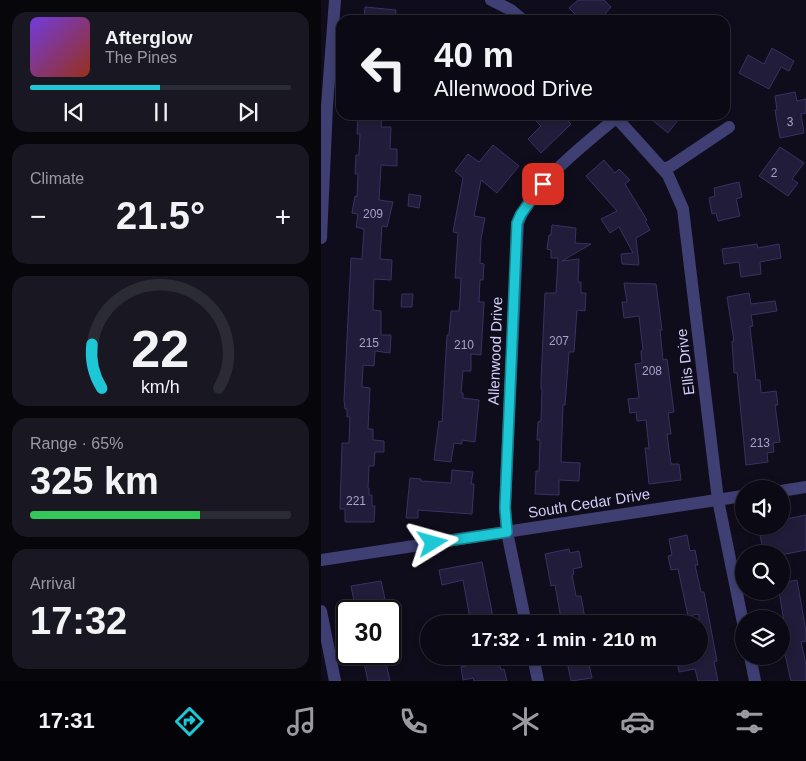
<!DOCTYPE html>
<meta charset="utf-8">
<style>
body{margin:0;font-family:Arial,sans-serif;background:#191822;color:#f1f3f6;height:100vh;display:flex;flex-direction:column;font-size:19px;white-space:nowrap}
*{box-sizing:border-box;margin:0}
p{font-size:16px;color:#9a9aa0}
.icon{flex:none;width:28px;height:28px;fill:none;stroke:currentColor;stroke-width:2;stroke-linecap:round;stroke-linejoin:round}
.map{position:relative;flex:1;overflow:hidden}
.drawer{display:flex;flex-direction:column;gap:12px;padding:12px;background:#06060b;width:321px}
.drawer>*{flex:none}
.guide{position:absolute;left:15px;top:15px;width:394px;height:105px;border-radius:15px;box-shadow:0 2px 8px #0003,0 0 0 1px #2b2b34;background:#0b0a14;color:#f1f3f6;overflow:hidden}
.buttons{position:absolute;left:414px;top:480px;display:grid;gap:10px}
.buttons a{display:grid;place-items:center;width:55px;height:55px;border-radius:50%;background:#0b0a14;box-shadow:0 2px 8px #0003,0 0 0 1px #2b2b34;font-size:25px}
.speed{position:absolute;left:15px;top:600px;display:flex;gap:10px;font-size:25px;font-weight:700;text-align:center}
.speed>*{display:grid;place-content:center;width:65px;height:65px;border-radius:50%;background:#0b0a14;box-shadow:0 2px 8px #0003,0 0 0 1px #2b2b34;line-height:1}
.speed .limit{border:2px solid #111;border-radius:8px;background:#fff;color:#111}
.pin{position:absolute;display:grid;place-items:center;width:42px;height:42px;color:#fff;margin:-21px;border-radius:10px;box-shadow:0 2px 8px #0006}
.me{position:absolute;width:55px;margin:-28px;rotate:82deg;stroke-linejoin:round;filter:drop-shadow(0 0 4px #0008)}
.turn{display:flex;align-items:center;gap:18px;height:105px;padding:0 15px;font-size:22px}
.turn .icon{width:65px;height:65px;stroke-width:2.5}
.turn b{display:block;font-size:35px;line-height:42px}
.big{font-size:38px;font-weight:600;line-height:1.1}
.drawer .widget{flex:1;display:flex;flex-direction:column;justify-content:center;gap:8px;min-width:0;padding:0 18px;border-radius:15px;background:#191822}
.drawer .dial{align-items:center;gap:0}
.dial svg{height:130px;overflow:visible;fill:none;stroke:#2b2b34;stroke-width:7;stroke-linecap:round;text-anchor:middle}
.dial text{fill:#f1f3f6;stroke:none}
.song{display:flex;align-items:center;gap:15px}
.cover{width:60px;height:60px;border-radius:8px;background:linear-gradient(135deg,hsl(260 70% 55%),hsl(10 70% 35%))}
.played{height:5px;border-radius:2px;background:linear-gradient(90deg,#1dc7d5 50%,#2b2b34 50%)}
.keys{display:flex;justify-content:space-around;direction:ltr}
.heat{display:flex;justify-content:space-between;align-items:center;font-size:28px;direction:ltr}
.charge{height:8px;border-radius:4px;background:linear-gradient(90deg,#34c759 65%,#2b2b34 0)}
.trip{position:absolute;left:99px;top:615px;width:288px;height:50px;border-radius:25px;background:#0b0a14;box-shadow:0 2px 8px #0003,0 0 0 1px #2b2b34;font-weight:600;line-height:50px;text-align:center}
.tab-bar{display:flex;height:80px;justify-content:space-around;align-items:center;background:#040408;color:#9a9aa0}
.tab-bar .icon{width:35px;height:35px}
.tab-bar .current{color:#1dc7d5}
.tab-bar b{font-size:22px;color:#f1f3f6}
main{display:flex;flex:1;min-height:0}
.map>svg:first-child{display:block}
</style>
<main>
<section class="drawer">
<div class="widget">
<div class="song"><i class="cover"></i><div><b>Afterglow</b><p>The Pines</p></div></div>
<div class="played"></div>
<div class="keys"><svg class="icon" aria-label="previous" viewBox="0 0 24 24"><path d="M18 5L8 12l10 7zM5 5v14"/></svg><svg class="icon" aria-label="pause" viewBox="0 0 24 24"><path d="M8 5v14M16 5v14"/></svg><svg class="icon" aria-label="next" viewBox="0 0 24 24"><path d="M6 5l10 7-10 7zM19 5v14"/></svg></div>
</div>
<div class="widget"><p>Climate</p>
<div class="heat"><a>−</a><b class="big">21.5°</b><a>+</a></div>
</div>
<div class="widget dial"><svg viewBox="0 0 100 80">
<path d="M14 69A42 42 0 1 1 86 69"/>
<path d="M14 69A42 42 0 0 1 8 42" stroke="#1dc7d5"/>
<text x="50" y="56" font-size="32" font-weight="700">22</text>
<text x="50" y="72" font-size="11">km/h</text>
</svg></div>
<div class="widget"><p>Range · 65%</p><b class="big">325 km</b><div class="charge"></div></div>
<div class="widget"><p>Arrival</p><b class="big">17:32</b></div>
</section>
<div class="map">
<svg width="485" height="681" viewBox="0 0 485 681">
<rect width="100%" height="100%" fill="#0f0d1b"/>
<!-- building -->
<path fill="#211c39" stroke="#3a3162" d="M257,0h26l7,7 -6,7 6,6h-30l-12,-12z
M44,7l31,3 -1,10h-31z
M451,48l22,13 -5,10 -8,-4 -12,22 -30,-16 9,-18 16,9z
M474,92l2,9 9,-2v14l-5,1 3,19 -24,5 -5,-28h2l-2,-14z
M37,115h24l-1,12h10l-1,22h7v17l-16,-1 -2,35 14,2 -6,25 -5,-1 -2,33 12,1 -1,20 -17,-1 -1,31 8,1v24h10l-1,18 -15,-2 -1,15 -11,-1 -1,22 8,1 -2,41h5v11l11,1v11h-9l-1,14h-5l-1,22h1v7h3v11h3l-1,16h-29v-13h-5l2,-66h7l1,-26h-3v-8h-2l-1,-9 7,-142 11,1 2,-30 -8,-2 2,-13 -6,-1 3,-17 2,1 1,-23h-3l1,-19h3l1,-21h-3z
M209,115h44l-6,6 3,3 -30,29 -13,-14 13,-13z
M325,115h36l-14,18z
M172,145l26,21 -22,27 -16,-13 -7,36 11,2 -4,21 -1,24 4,1 -1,16h-3l-1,22h5l-3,53 -10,-1v17h-8l-2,22h2v5l16,2 -4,42 -13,-2v4l-8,-1 -3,19 -17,-2 5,-39 3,1 5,-87h2l2,-24h8l1,-10 1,-23h-6l3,-45 -5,-1 10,-54 -8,-7 13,-17 11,8z
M459,147l24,16 -12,16 6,4 -10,13 -29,-20z
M283,160l11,13 4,-4 11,11 -5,4 22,36 -2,1 5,9 -14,8 3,27 -17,-1 -1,-10 12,-1 -14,-26 -9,6 -9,-14 16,-8 -31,-35z
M418,182l3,15 -6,2 4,17 -22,5 -2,-8 -4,1 -3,-16 6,-2 -1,-8z
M88,194l12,2 -2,12 -11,-2z
M231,225l24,3 -1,15 16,1 -29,17 17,-2 -1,23h3v11h5l-1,18 -8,-1 -3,42h-5l-4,53h-2l-2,57 19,1 -1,18 -20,-1v15l-24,-1 1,-23h3l1,-31h-3l1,-18 3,-1 1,-32h-1v-8l4,-88h11l2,-35h-7v-8l-4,-1 2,-14h2z
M436,244l1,4 21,-4 2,14 -21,4 1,12 -20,3 -2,-15 -15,2 -2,-15z
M303,283l32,1 6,46h-2l3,30 4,-1 7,53 -6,1 3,21h-4l4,30h8l2,16 -32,4 -4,-36h4l-3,-28 -9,1 -1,-9 -6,1 -2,-14 11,-1 -4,-34 7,-1 -1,-12 2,-1 -4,-34 -15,2 -2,-16h5z
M428,293l2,11 24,-3 2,10 -26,4 2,11 -3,1 6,53h4l1,13 15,-2 2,14h-3l5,37 -7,1 1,9 -7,1 1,9 -22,3 -9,-92h-3l-2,-32h2l-7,-44z
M81,294h11l-1,13h-11z
M131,470l21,2 -2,12h3l-2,30 -54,-4v8h-12l4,-40 11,1v2l30,2z
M485,515v35l-25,5v-1h-17l-6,-28h23v-6z
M366,535l3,16 5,-1 3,15h-3l6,27h3l13,69 -3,1 4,19h-20l-3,-12 -16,3 -3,-16h23v-42l-11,2 -10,-47 -7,1 -3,-14 4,-1 -3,-16z
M248,549l1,4 9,-2 3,16 -9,2 1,5 -2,1 4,21h5l5,28h-24l-7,-39 -4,1 -6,-32z
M161,562l10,50 2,12h-23l-8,-44 -21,5 -3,-15z
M476,580l9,51v10l-5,1 5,23v16h-15l-10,-44v-4l3,-1v-4h1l-6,-37h2v-8z
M60,581l4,18 -7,2 2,10h-24l-5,-25z
M41,654h22l6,27h-22z
M245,656h21l5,22 -21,3z
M177,659l3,11 3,-1 3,12h-33l-1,-3 -10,2 -2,-13z"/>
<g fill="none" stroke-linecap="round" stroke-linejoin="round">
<!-- minor -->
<path stroke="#3f3f74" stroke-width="12" d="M170,0l20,10 12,10
M293,115l54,60 15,34 35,291 25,123
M342,169l8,-3 58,-39
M0,238l6,-132 8,-106
M460,491l25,-4
M0,560l422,-64
M0,611l14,70
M205,624l-19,-92 -2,-25 13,-284c15,-40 66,-78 99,-106
M212,656l5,25
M429,656l5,25"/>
</g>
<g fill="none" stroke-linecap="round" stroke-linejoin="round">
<defs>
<path id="route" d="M112,543l74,-11 -2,-24 12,-285 4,-9 22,-30"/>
</defs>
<!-- route casing -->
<use href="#route" stroke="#13818a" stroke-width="12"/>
<!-- route -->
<use href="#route" stroke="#1dc7d5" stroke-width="9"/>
</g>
<g text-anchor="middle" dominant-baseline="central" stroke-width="5" stroke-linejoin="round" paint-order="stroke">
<!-- number labels -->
<g font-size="12" fill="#a6a2c8">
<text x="469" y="122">3</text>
<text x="453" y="173">2</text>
<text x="52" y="214">209</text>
<text x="238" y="341">207</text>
<text x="48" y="343">215</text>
<text x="143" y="345">210</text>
<text x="331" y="371">208</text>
<text x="439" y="443">213</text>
<text x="35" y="501">221</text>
</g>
<!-- street labels -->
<g font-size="15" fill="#d2cef8" stroke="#0f0d1b">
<text transform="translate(174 351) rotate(-88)">Allenwood Drive</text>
<text transform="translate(364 362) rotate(-97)">Ellis Drive</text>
<text transform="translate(268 503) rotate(-9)">South Cedar Drive</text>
</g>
</g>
</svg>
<div class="buttons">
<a><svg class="icon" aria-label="sound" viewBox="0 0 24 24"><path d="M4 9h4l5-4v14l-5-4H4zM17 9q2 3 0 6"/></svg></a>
<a><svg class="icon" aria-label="search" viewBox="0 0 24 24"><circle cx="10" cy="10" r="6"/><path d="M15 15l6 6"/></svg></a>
<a><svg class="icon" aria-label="layers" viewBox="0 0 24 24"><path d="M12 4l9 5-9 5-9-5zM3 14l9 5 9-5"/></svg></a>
</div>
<div class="speed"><div class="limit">30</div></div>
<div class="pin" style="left:222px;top:184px;background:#d93025"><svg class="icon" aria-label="arrive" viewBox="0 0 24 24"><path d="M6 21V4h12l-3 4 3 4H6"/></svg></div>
<svg class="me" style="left:112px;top:543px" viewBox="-20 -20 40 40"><path d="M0-17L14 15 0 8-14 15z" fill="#1dc7d5" stroke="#fff" stroke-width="4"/></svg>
<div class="trip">17:32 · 1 min · 210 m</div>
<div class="guide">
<div class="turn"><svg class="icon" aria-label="left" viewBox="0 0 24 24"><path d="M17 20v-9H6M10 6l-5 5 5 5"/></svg><div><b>40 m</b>Allenwood Drive</div></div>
</div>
</div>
</main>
<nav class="tab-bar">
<b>17:31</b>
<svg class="icon current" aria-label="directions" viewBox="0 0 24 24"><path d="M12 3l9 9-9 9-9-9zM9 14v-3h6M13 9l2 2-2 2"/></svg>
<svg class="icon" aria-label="music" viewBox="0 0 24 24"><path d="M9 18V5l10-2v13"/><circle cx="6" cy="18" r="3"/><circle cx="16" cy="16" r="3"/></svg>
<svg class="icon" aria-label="phone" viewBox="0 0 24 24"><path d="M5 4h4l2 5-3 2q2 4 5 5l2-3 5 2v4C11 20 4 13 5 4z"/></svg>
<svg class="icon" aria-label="climate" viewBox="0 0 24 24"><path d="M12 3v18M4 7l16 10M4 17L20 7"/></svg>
<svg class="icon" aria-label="car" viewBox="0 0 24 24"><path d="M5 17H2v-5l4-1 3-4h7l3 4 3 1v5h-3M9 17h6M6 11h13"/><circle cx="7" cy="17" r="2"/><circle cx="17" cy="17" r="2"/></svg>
<svg class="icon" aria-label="filters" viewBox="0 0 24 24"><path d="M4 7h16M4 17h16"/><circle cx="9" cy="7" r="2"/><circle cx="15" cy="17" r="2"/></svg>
</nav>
